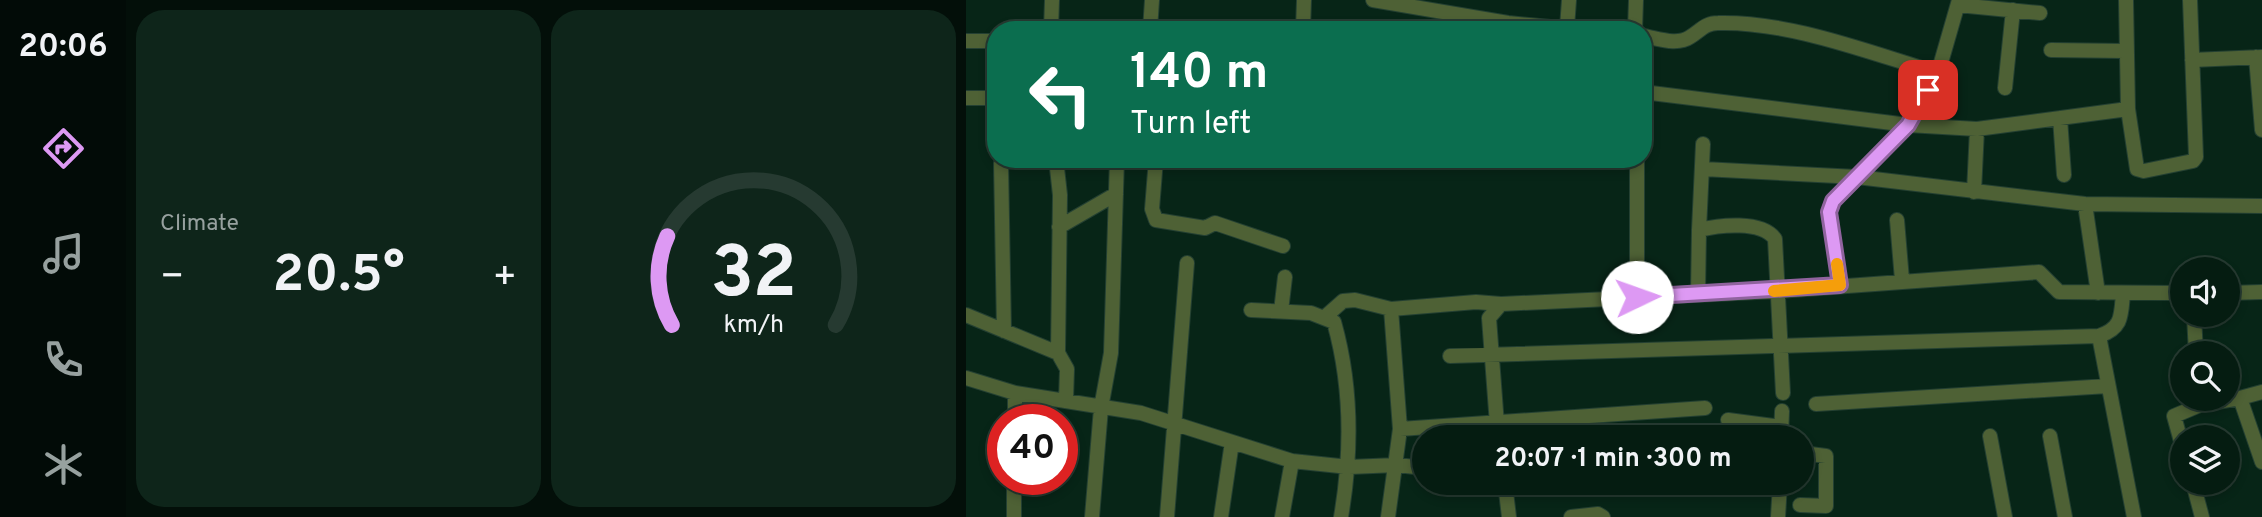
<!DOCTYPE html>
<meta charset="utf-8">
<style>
body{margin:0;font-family:Overpass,sans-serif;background:#0e251a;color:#f1f3f6;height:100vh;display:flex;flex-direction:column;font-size:26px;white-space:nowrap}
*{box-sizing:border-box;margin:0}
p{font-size:23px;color:#97a19f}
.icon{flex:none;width:38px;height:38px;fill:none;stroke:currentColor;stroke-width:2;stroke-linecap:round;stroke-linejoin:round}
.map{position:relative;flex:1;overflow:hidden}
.panel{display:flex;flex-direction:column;gap:10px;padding:10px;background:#030f09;width:840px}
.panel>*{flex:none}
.guide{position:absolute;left:21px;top:21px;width:665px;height:147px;border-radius:28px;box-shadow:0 4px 10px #0003,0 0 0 2px #263a31;background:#0b6e4f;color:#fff;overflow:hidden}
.fabs{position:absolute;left:1204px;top:257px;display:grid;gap:14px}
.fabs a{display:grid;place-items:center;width:70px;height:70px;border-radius:50%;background:#051c11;box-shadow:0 4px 10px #0003,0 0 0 2px #263a31;font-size:35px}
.speed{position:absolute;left:21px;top:404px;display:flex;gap:14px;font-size:35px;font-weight:700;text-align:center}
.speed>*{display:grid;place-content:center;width:91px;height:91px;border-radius:50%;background:#051c11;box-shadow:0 4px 10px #0003,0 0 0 2px #263a31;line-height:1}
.speed .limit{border:10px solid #d22;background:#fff;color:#111}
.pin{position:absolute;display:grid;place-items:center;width:60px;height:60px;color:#fff;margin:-30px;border-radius:14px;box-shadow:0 4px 10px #0006}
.me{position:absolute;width:77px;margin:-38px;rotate:87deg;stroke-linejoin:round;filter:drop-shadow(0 0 5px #0008)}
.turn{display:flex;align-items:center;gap:24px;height:147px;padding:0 28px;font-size:32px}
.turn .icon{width:91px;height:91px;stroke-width:2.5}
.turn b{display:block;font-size:49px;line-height:60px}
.big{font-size:52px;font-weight:700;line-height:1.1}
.panel .tile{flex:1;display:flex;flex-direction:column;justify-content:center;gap:10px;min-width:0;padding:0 24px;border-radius:28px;background:#0e251a}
.panel .dial{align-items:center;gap:0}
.dial svg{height:182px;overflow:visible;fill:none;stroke:#263a31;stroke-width:7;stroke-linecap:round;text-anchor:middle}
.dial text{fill:#f1f3f6;stroke:none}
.heat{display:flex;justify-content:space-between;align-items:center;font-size:38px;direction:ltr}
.panel .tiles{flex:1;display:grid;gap:10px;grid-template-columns:repeat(2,1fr)}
.trip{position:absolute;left:446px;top:425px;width:402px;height:70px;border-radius:35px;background:#051c11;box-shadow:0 4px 10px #0003,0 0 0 2px #263a31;font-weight:700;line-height:70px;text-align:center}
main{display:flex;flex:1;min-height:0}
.menu{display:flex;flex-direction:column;width:126px;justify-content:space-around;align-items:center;background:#020b07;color:#97a19f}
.menu .icon{width:49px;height:49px}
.menu .active{color:#dd99f3}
.menu b{font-size:32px;color:#f1f3f6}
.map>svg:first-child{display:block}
</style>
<main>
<nav class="menu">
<b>20:06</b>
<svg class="icon active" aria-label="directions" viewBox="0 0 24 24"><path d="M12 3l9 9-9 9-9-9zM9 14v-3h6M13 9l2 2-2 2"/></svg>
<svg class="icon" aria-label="music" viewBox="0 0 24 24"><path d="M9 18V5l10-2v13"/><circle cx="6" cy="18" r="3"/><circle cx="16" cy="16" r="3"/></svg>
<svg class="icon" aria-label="phone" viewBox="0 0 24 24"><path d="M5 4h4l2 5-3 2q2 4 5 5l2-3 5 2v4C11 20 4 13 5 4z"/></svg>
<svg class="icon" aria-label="climate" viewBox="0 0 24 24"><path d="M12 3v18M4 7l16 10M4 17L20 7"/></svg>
</nav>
<section class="panel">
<div class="tiles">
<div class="tile"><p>Climate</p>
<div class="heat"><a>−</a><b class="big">20.5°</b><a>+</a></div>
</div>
<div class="tile dial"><svg viewBox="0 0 100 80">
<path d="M14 69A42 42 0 1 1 86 69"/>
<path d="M14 69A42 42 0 0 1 12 30" stroke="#dd99f3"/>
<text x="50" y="56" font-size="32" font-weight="700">32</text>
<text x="50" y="72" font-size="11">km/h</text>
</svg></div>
</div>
</section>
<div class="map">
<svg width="1296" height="517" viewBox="0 0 1296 517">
<rect width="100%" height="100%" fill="#072517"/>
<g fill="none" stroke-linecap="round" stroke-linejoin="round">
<defs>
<path id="minor" d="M407,0l135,23 75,7
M992,5l82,8
M601,28l2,-28
M85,30l1,-30
M184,30l2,-30
M337,30l1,-30
M669,30l1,-30
M677,36c14,2 34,10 47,1 10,-6 15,-14 28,-14 71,-2 152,30 220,50
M0,41h30
M1085,50l74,1
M1290,57l6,73
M1226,60l70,-3
M1039,88l8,-78
M677,92l265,33 69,4 151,-20 -2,-109
M0,98h30
M1162,109l9,60 7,2 49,-10 3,-4 -6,-157
M1094,118l4,57
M90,159l4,36 -2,158
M190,159l-4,50 4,11 49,8 10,-5 68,23
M35,163l3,168
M737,169l154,8 228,27 177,2
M1008,192l3,-63
M1119,204l13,89
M931,220l5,60
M93,227l57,-33
M733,230l4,-86
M874,285l-11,-73 5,-11 74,-76 30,-52 21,-73
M1157,293c-2,22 0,35 -24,43l35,181
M1262,293l34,-1
M732,294l1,-64c20,-5 63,-10 76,9l8,154
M671,297v-138
M285,310l60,3 23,9c18,64 18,130 7,195
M315,311l4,-34
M0,315l92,38 9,16 -1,31
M1228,315l2,39
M360,316l17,-15 12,-1 36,9 85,-7 25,2
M484,356l649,-20
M0,378l49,15 126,20 151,48 57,6 48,-2 27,3
M1274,398l22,-6
M850,404l292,-18
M1234,405l40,-7 22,64
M49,420v-27
M762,420l54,7
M434,429l305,-21
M1024,436l15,81
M1084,436l15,81
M532,438l-9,-120 12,-14 277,-13 261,-19 20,20 123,1
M815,438l1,-27
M1216,445l-8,-29 26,-11 -1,-6
M539,483l4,34
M1227,483l9,34
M834,505l26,1v-50l-24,-3
M48,517v-37
M126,517l9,-109 10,-55 6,-194
M201,517l20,-254
M255,517l11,-75
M316,517l10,-56
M422,517l12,-88 -9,-120
M605,517l27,-3 5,3
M812,517l2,-34"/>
</defs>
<!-- minor casing -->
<use href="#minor" stroke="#244032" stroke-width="16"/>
<!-- minor -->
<use href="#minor" stroke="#4e6135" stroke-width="14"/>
</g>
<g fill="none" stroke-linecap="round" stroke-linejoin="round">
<defs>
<path id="route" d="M671,297l203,-12 -11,-73 4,-11 75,-76 20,-35"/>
</defs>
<!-- route casing -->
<use href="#route" stroke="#90639e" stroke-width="18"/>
<!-- route -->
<use href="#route" stroke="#dd99f3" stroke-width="12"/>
<!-- slow -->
<path stroke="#f59e0b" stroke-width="12" d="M808,291l66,-6 -3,-21"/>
</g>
</svg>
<div class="fabs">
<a><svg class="icon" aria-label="sound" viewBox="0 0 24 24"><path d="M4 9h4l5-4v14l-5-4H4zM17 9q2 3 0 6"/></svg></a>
<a><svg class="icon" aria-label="search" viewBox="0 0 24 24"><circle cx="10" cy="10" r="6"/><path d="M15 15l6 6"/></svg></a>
<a><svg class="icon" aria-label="layers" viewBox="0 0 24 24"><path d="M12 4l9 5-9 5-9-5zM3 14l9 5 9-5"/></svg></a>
</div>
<div class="speed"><div class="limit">40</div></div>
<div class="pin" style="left:962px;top:90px;background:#d93025"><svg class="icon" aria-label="arrive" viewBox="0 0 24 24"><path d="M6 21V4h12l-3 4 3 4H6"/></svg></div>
<svg class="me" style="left:671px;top:297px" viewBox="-20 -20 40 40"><circle r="19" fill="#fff"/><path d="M0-13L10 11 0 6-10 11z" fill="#dd99f3"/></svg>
<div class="trip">20:07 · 1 min · 300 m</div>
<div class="guide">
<div class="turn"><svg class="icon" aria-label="left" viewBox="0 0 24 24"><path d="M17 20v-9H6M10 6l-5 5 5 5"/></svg><div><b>140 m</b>Turn left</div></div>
</div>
</div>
</main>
